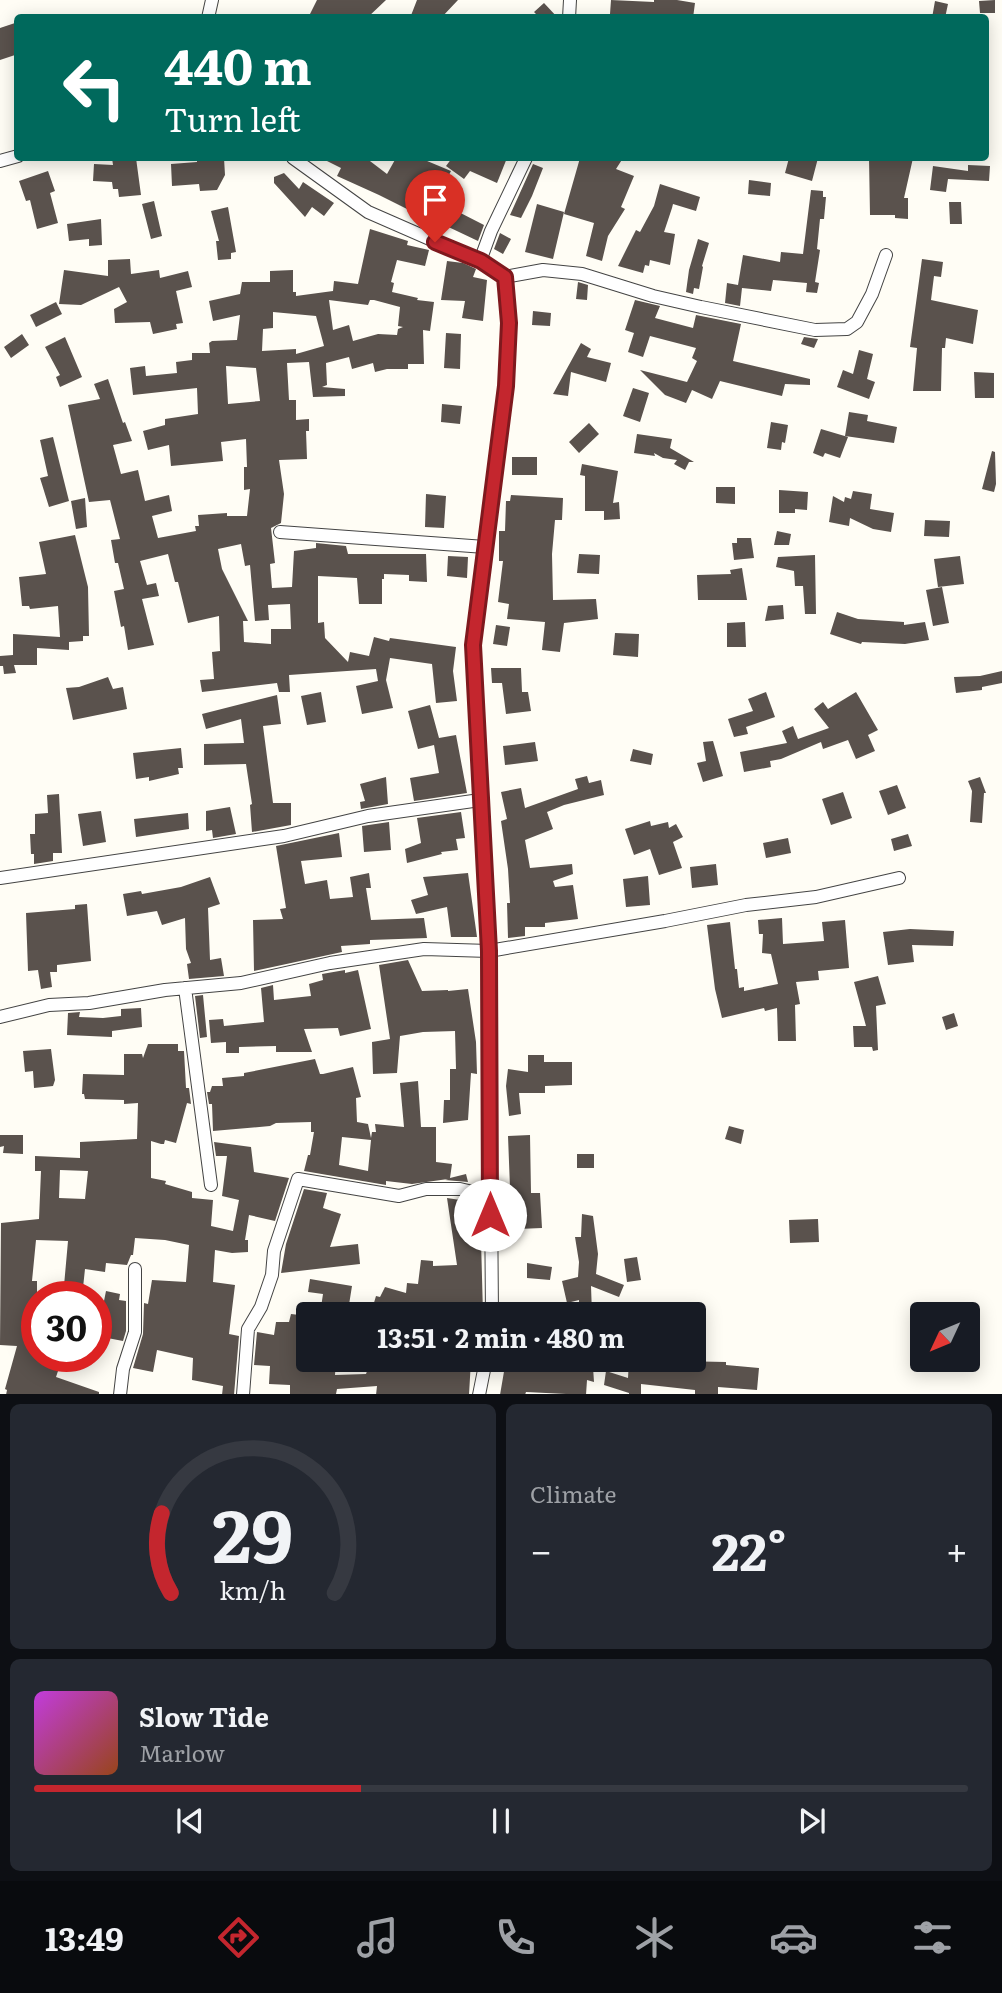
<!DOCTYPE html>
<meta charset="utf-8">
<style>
body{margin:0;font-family:Literata,serif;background:#242831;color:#f1f3f6;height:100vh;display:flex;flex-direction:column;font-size:26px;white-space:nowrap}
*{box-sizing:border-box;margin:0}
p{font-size:23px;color:#9ea1a6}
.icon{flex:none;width:38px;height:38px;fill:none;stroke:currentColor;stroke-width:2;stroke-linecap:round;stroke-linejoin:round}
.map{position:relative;height:1394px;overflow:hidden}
.sheet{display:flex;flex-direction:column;gap:10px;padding:10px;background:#0d0f14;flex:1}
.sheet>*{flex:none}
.hud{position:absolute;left:14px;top:14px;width:975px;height:147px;border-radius:7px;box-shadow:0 4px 18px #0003;background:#00695c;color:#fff;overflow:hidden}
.needle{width:46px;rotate:226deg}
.fabs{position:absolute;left:910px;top:1302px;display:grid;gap:14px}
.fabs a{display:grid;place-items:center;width:70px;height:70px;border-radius:7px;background:#171b24;box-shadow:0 4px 18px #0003;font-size:35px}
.speed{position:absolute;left:21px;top:1281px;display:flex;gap:14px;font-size:35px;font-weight:700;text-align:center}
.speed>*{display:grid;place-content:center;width:91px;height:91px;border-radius:50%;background:#171b24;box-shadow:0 4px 18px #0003;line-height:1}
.speed .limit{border:10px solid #d22;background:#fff;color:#111}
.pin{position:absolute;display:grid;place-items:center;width:60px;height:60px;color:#fff;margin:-72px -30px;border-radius:50% 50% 50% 0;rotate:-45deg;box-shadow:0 0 7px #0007}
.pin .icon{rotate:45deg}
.me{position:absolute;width:77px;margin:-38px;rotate:0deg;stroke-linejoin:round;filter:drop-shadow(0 0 5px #0008)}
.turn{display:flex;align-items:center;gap:24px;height:147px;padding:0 35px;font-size:32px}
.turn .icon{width:91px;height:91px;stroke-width:2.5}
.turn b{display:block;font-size:49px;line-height:60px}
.big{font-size:52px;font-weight:700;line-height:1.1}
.sheet .tile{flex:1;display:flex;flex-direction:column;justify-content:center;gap:10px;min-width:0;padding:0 24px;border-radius:10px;background:#242831}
.sheet .dial{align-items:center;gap:0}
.dial svg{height:182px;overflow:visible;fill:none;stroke:#363941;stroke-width:7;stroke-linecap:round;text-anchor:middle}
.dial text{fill:#f1f3f6;stroke:none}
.song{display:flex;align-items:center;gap:21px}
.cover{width:84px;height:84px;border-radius:10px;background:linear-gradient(135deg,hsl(290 70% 55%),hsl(20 70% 35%))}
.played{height:7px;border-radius:4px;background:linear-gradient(90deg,#c4262e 35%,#363941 35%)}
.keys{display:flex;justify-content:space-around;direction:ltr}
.heat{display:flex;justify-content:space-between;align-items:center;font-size:38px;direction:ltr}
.sheet .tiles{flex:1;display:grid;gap:10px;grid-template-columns:1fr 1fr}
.tile:last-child{grid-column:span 2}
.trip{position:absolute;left:296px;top:1302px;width:410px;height:70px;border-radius:7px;background:#171b24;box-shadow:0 4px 18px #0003;font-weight:700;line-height:70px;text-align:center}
.tabs{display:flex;height:112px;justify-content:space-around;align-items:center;background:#090b0e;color:#9ea1a6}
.tabs .icon{width:49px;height:49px}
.tabs .current{color:#c4262e}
.tabs b{font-size:32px;color:#f1f3f6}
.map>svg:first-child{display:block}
</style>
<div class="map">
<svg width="1002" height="1395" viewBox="0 0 1002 1395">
<rect width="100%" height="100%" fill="#fffdf5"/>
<!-- building -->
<path fill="#5a524d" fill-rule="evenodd" d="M317,0h69l-19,18h-59z
M417,0h41l-17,18h-31z
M611,0l43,2v-2h23l18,3 -2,15h-36l-20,-3 -1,3h-24v-4h-2z
M995,0v13h-15l-1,-12z
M935,1l13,3 -3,14h-13z
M544,3l14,15h-18l-6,-6z
M18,22v32l-18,6v-32z
M112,158h24l5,37 -22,2 -1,-8h-5l-1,-7 -19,-1 1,-17 19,1z
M197,158h27l1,17 -8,15 -17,1 -1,-7 -27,2 -1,-22 26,-2z
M321,158h45l21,16 9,-16h24l31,13 -11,21 2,2 -3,8 45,23 -6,16 -38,-18 -1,2 -60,-30 -42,-19 4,-8z
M452,158h55l-10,25 -27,-12 -6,8 -18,-13z
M580,158h43l-7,11 18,7 -13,31 4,2 -17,27 -6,25 -16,-5 8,-33 -30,-9z
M789,158h29l-6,23 -27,-8z
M869,158h44l-9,40h4v21l-13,-1v-3h-25z
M533,164l10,4 -11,28 -11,22 -11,-3z
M968,165l22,1 -1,15 -41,-2 -2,13 -16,-2 3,-24 35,5z
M48,171l7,20 -5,2 8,30 -21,6 -7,-29 -4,1 -7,-20z
M284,173l15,16 4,-7 31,21 -10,13 -12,-9 -7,10 -31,-34v-6z
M749,180l22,3 -1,13 -22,-2z
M660,184l40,13 -4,14 -23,-7 -1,4 -8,24 11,2 -5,31 -20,-5 -1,6 -4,-1 -2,8 -25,-7 18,-36 4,2 14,-26z
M811,190l12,1v6h3l-2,22h-4l-3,30 3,1 -5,32 4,1 -2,10 -11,-1 1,-9 -34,-3 -2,11 -29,-3 -2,18 -15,-3 2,-20 11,2 5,-30 37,7 1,-10 22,2z
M154,201l8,35 -11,3 -9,-35z
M949,202h12l1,22h-12z
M537,204l27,8 -11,47 -28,-7z
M228,207l8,45 -5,1v6l-13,1 -2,-19h3l-8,-30z
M101,219l1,26 -13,1v-7l-20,2 -2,-17z
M370,229l38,12 -1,4 22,5 -4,16 -28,-6 -6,22 3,1 -2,9 26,6 -1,2 17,2 -4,29 -7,-1 1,34h-16v5h-21l-12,3 -2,-9 -21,6 -3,-12 -23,6 1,22 -5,2 23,2v7l-32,1 -4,-35 -22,1 2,37h7v20l13,-1v12h-3l1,28 -28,1 5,34 -3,29 -10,5 4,35 -5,1 2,24 20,-1 2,-36 22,-3v-5l30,3 2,8h78l1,28 -18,-1v-6l-25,-1v5h-2v25h-23l-2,-26 -39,-2v47l6,-1 1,16 23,24 2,-10 19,4 5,-19 15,4 1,-3 66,9 -3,24 4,30 -21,2 -4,-39 -42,-6 -4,22 7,28 -31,6 -6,-28 22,-5 -2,-12 -87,6 1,17h-11l-2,-9 -75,9 -2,-12 14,-1 -2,-27 8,-1 -1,-35 -31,7 -10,-41h-3l-7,-28 -28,7 7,24 9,-2 3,13 -17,3 12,46 -26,5 -4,-24 -3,1 -7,-36 10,-2 -6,-26h-3l-4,-23 9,-1 -10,-39 -21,2 -21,-97 32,-6 -6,-15 14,-5 15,44 2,-1 7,19 -19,4 8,29 17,-4 7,31 24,-6 3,16 -20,5 6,22 38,-7 -1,-5h4l-1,-11 29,-2v3h20l3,-27 -6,1v-23h3l-1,-28 -25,3 2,19 -52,5 -2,-21 -21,5 -5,-19 22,-6v-6l33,-5 -1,-26 -64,7 -3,-27 15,-2 1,10 31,-3 -1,-11 16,-2v-7h18l-1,-10 3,-2 25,-1 3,-25 -27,6 -4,-20 31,-7 2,-12h28v-11l23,-1v22h3v4l37,-5 1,-10 24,3zM329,300l39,5 2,-5h4l26,7 -2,19 5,1 -5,2 -1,6 -19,-1 -25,7 -4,-16 -16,5zM273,312l43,4 8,30 -28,8v-5l-34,2 1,-22 10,-1zM226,366l30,2 4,33 -32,3zM241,544l4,22 5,-1 5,56 14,-1 -1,-15 22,-1 1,25h-20v15l-27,-2 -1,-21h5l-26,-52 -4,-20z
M500,233l11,6 -8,15 -9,-5z
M698,239l11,4 -7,23 1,1 -4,22 -5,-1 -1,6 -7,-2 3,-22z
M130,259l1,15 28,-4 1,8 28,-7 4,16 -16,4 7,32 -7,1 1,5 -24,5 -3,-12 -35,1 -1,-14 13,-7 -8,-15 -38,18 -22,-1 5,-34 44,6v-16z
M922,259l21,3 -2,15 -7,-1 -3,24 47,10 -5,34 -27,-6 -1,10h-3l-1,43h-28l4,-43 -7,-1z
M447,261l16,2 13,6 -3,8 14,3 -4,41 -21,-3 3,-17 -24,-1z
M578,282l10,3 -1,15 -11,-1z
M635,300l25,6 -5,12 38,10 3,-13 45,9 -8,37 77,18v6l-25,-1 -3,12 -62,-15 -8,18 -20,-9 -6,13 -21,-8 -25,-25 47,12 10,-21 -5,-3 4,-10 -46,-12 -7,21 -15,-5 6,-19 -9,-3z
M56,302l6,12 -26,13 -6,-12z
M533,311l18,2 -1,13 -18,-1z
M446,333l15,1 -1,35 -16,-1z
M22,334l7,11 -18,13 -7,-11z
M65,337l17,40 -22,10 -4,-10 4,-2 -15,-28z
M804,337l14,2 -4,9 -13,-4z
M581,343l10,6 -4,8 24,6 -5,19 -35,-10 -3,24 -15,-2z
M859,350l14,4 -6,25 8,3 -6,17 -32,-12 6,-17 10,4z
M974,372l20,1v25h-19z
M633,388l16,5 -9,29 -17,-6z
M442,404l20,2 -2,18 -19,-2z
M849,412l19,3 -1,6 30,6 -3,16 -49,-7z
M771,422l17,3 -3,18 -3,-1 -1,8 -14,-2z
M589,423l10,11 -20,19 -10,-11z
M821,429l27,8 -8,21 -15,-5 -2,4 -10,-4z
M637,434l35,5 -2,9 24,14h-5l-4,8 -11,-6 3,-4 -14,-2 -9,-5 1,3 -21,-3z
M53,437l16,64 -20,6 -9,-29 8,-2 -8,-36z
M992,451l3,1 1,32 -2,8 -12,-3z
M512,457h25v18h-25z
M582,464l36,7 -5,32 6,-1 1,17 -16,1v-9h-19v-35l-5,-1z
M716,487h19v17l-19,-1z
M779,490l29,2 -1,18 -12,-1v4h-16z
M853,491l19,3 -2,15 24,4 -3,19 -18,-3 -23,-11 -1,8 -20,-4 4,-26 11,6 1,-5 6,2z
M426,494l20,2 -2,32 -19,-1z
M511,495l52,3 -1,22h-7l-3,34 1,46 43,-1 2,20 -34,4 -4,29 -18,-2 3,-28 -38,-3 2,-15 -11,-2 5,-41h-4v-30h6l1,-30h4z
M85,498l2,29 -11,2 -5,-28z
M925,520l25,1 -1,16 -25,-1z
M777,531l14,3 -2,11h-15z
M75,535l13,52 1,49h-6v5l-14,1v8l-32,-2v17h-23l2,8 -12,1 -1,-8h-3v-10l13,-1v-21l47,3 -2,-31 -28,3 -1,-3h-7l-3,-29 27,-3 -7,-32z
M737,538h14l3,20 -20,2 -2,-17h5z
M579,554l21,1 -1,19 -22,-1z
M815,555l1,59h-11l-2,-28h-8l-1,-15 -18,-4 2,-10z
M448,556l20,1 -1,21 -20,-2z
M960,556l4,28 -26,3 -4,-28z
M742,568l5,32h-49l-1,-25 34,-1 -1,-4z
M942,587l7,36 -16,3 -7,-36z
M783,605l1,14 -19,2 3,-15z
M837,612l21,7 46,3v3l21,-3 4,18 -24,4 -43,-2 -1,2 -10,-3 -21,-7z
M745,622l1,25h-19v-24z
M496,625l14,2 -3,19 -14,-2z
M615,633l24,1 -1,23 -25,-2z
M491,668h30l1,24h6l3,19 -25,3 -4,-31h-10z
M1002,671v12l-20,4v3l-26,3 -2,-16 26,-1z
M108,677l5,12 10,-2 4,22 -54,11 -7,-32 13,-1z
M321,692l5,30 -19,3 -6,-29z
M766,692l9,25 -29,10 2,7 -14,3 -6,-18 25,-8 -5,-12z
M856,692l22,38 -10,5 7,16 -19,8 -8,-19 -25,9 -2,-7 -40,17 -11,2 1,6 -27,5 -4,-20 47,-9 -5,-12 11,-5 5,13 31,-11 -15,-19 9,-7 5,7z
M277,695l4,29 -18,2 10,77h18v22l-39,7 -2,-27 2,-1 -6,-40 -42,1v-21l40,-1 -3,-24 -35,10 -4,-15z
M430,705l9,33 17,-3 11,58 -53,8 -4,-23 29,-5 -5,-28 -16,4 -10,-38z
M713,741l10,35 -20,6 -6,-19 9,-2 -3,-19z
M535,742l3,19 -33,4 -2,-19z
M181,748l2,20h-5l1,6 -30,7v-4l-13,2 -3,-26z
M633,749l20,5 -2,11 -21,-4z
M587,776l2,7 12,-3 3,15 -40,10 -17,7 6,17 -28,11 5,28 42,-4 1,10 -20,7 2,6 18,-2 5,34 -33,4v4h-20v9l-17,2 -1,-35h3l-2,-34 -7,-48 6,-2 -6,-27 20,-4 4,20 53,-19 -3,-10z
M386,777l2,27 -27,5 -1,-7 5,-1 -5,-17z
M980,777l6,16h-2l-2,30 -12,-1 2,-31 -4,-10z
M897,785l9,23 -18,7 -9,-24z
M843,792l9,26 -21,7 -9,-26z
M59,794l3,59h-9v8l-19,3v-10h-3l-1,-20h5v-20l13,-1 -1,-18z
M230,807l6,27 -23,4 -1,-8 -6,1v-20z
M101,811l5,31 -23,4 -5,-32z
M461,812l4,26 -9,1 2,11 -17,2 1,2 -35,9 -2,-14 16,-6 -4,-25z
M188,813l1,16 -53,8 -2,-18z
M650,821l1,5 17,-4 1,6 7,-4 7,13 -10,5 9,26 -23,7 -9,-26 -16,6 -9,-26z
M389,822l2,28 -27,2 -2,-26z
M339,833l3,24 -41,4 4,23 22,-4 3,19 23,-2 -3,-20 19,-4 2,15h-5l5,32 53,-2 3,20 -57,2v4l-29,2 1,6 -88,19 -1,-51 30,-1 -3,-10 6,-1 -10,-62z
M908,834l4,12 -18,5 -3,-12z
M788,838l3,15 -25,5 -3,-15z
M716,864l2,21 -26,3 -2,-21z
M468,873l9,64h-26l-4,-30 -31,7 -5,-14 17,-5 -5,-18z
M648,876l2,29 -24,2 -3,-28z
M210,877l10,27 -12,4 2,52 11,-2 3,18 -35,3 -2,-15 4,-1 -5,-14 -1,-31 -23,7 -5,-14 -30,5 -4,-22 18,-3 1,3 39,-7z
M87,904l4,57 -34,4v7h-7l2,15 -11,2 -3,-19 -10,1 -2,-58 49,-4v-4z
M782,918l1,26 41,-3 -2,-19 23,-2 4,48 -31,3 1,9 -23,2 4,22 -5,1 1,36h-18l-1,-33 -12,3 -1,-3 -42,10 -7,-29 -8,-64 23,-3 5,47h2l2,19 5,-1v4l34,-7 -7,-30 -9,-1 1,-19h-4l-1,-14z
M910,929l44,2 -1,15 -41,-1 2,17 -26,3 -5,-33z
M408,960l14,31 26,-1v1l20,-2 8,53 1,32 -6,-1 -3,47 -25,3 1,-23h6v-31h6l-1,-38 -32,1 -23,4 -3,37 -24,1 -1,-32 18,-3 -11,-74z
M345,970v3l13,-3 13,59 -31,7 -2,-8 -34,1 8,23h-36v-6l-37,1v6h-13v-11l-15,1 -2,-23 14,-1 1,7 40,-4 -3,-34 12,-3 1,15 37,-4 -2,-12 14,-4 -1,-6z
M878,976l8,28 -10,2 2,44 -5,1 -1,-4h-18l-1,-21h13l-12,-44z
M203,995l4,42 -7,1 -5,-42z
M141,1008l1,19 -30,4v6l-45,-2 1,-22 12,-1 -1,5 24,1 18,-2v-7z
M954,1013l4,13 -12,4 -4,-13z
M148,1044h30v7h6l2,37h3l2,16 -4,-1 -11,40 -11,-3 -1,4h-3l-10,-3v37l15,3 -1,3 27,8v6l21,2 -2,26 22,5 6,-31 -17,-4 5,-40h-11l-2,-14 37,5 3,25 35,6 -14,43 -26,-6 -4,25h3v12l-16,1 -17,-3 -2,32 22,3 -6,49 10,2 -5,59h-12l1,-9 -31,-6 1,-22 -36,-8 -4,22 -20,-4 10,-34 1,-31 4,1 4,-24 34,2 3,-37 -24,-5 -30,-2 -2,17h-2l-4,10 -21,-2 -1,9 -20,-3 -3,28h-19l5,-56 -32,-1 -4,41h5v75h26l-7,21 43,15v3h-93l1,-5 -2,-1 12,-43 -17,-1 1,-122 38,-4 2,-48h-6v-15l45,2v-16l57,-3 1,-36 -14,1v-4l-39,-1 -1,-5h-2l1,-20 41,1v-21h18l1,4zM60,1170l28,1 -3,28 -26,-1z
M51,1049l4,31 -2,6 -19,2 -1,-17 -8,1 -2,-21z
M528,1055h16v7h28v23l-27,1v7h-26l2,21 -12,2 -3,-30 2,-17 20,3z
M315,1059l5,15h3l30,-7 8,30 -5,1 1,24 11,2 3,14 1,-6h4l-1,-8 29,3 -4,-44 18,-2 3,46h15v35l16,2 -2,14 16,-4 2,8 -23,-2 3,-1 -36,5 -26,-3v4l-82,-14 4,-16h2l4,-23h-3v-10l-35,1 -6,3 -57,5 -1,-27h-3l-2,-12h3l2,-6h11l-1,-8 22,-2v-3zM342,1137l29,3 -3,31 -29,-6z
M729,1126l15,4 -3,14 -16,-5z
M0,1135h23v19l-20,-1 1,-7 -4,1z
M530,1135l1,58h9l2,35 -24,1 -1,-16 -12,-1 1,-24h4l-2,-52z
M577,1154h17v14h-17z
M304,1189l23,4 -4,15 18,6 -11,33 28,-3 2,20 -79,9 5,-29z
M447,1198l33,5 3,111 -84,-3 -1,3h-23l2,-7 -4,-1 3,-10 4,1 5,-10 21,6 1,-10 11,1 3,-24 12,1v5l24,-1z
M582,1214l11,2 5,38 -2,20 28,11 -5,12 -28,-11 1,28h-13v-14l-12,3 -5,-22 16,-4 1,-15 -4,-25h6z
M818,1219l1,23 -29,1 -1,-23z
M637,1257l4,23 -14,2 -3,-23z
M527,1263l25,4 -2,13 -23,-2z
M310,1279l42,7 -4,25h-3l-1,3h-24l3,-20 -15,-2z
M106,1291l14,3 -1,6 7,1v30l-3,10 -26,-5z
M291,1314l17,2v44h28l-1,15 31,-1 5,-14h100l-2,35h-93l1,-9 -40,3 -1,5h-46v-9l-21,-1 1,-18 -16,-1 3,-33 17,3 2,-13h13z
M506,1360h73l10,2 -1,3 5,2 1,15 -7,-2 -1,15 -60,-3 -1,3h-25z
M629,1360l97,2v3l33,3 -2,22 -39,-3v8h-23v-5l-54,-6v11h-12v-2l-25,-8 2,-14 22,7z"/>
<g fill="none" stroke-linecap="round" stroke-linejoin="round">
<defs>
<path id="street" d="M208,18l4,-18
M569,18l1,-18
M293,158l75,54 112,49 25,16 4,46 -3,63 -33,259 16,306 3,363
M0,161l18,-5
M480,261l11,-30 35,-73
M505,277l38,-7 39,4 71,22 48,11 114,23 32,-1 10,-7 15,-28 14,-39
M280,532l205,15
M0,878l284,-42 84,-20 112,-16
M185,988l26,197
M0,1017l49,-12 40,-2 76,-13 76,-7 89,-20 94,-14 65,2 176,-30 81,-16 70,-8 83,-19
M120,1395l3,-26 12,-37v-63
M243,1395l5,-66 13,-22 11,-32 2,-24 24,-72 101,17 27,-7h34l30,7
M479,1395l7,-35"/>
</defs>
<!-- street casing -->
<use href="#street" stroke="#444" stroke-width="14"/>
<!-- street -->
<use href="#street" stroke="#fff" stroke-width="12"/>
</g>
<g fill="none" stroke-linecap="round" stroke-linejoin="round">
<defs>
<path id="route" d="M435,242l46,19 24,16 4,46 -3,63 -33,259 16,306 1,264"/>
</defs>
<!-- route casing -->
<use href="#route" stroke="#7f191e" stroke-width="18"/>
<!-- route -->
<use href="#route" stroke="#c4262e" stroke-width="12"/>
</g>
</svg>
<div class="fabs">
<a><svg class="needle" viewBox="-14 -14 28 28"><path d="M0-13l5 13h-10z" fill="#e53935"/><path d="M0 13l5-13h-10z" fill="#9ea1a6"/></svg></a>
</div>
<div class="speed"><div class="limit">30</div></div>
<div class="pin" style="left:435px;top:242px;background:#d93025"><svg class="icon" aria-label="arrive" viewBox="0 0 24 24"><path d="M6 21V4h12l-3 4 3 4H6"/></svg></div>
<svg class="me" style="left:490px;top:1215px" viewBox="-20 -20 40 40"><circle r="19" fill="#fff"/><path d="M0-13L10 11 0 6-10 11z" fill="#c4262e"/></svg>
<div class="trip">13:51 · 2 min · 480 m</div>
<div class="hud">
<div class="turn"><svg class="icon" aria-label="left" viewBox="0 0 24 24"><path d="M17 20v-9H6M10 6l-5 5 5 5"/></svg><div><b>440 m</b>Turn left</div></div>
</div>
</div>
<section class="sheet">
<div class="tiles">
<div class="tile dial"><svg viewBox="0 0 100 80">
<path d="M14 69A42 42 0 1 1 86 69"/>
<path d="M14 69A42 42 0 0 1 10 34" stroke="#c4262e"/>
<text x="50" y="56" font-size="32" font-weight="700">29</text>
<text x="50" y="72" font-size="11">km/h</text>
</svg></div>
<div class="tile"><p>Climate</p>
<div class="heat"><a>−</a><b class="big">22°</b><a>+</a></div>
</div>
<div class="tile">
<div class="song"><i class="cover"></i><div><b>Slow Tide</b><p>Marlow</p></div></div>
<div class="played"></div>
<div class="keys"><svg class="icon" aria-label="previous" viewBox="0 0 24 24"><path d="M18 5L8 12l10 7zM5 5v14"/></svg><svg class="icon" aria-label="pause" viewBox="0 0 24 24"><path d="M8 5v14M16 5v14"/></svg><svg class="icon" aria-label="next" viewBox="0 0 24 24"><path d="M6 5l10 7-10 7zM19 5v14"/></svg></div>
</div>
</div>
</section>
<nav class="tabs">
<b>13:49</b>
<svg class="icon current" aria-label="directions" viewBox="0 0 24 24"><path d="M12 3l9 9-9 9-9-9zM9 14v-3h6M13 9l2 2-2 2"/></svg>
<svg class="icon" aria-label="music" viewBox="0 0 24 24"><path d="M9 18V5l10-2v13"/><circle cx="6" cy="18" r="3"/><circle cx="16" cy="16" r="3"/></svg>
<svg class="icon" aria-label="phone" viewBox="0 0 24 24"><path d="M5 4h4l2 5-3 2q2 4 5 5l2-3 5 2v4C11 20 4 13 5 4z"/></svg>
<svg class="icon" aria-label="climate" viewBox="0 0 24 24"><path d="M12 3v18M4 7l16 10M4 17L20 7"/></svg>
<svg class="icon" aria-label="car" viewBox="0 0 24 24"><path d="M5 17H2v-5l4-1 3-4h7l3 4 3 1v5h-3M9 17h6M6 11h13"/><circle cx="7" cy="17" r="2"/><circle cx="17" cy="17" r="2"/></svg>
<svg class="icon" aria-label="filters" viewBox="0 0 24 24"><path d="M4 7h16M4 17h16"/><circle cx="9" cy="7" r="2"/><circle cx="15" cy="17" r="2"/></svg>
</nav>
